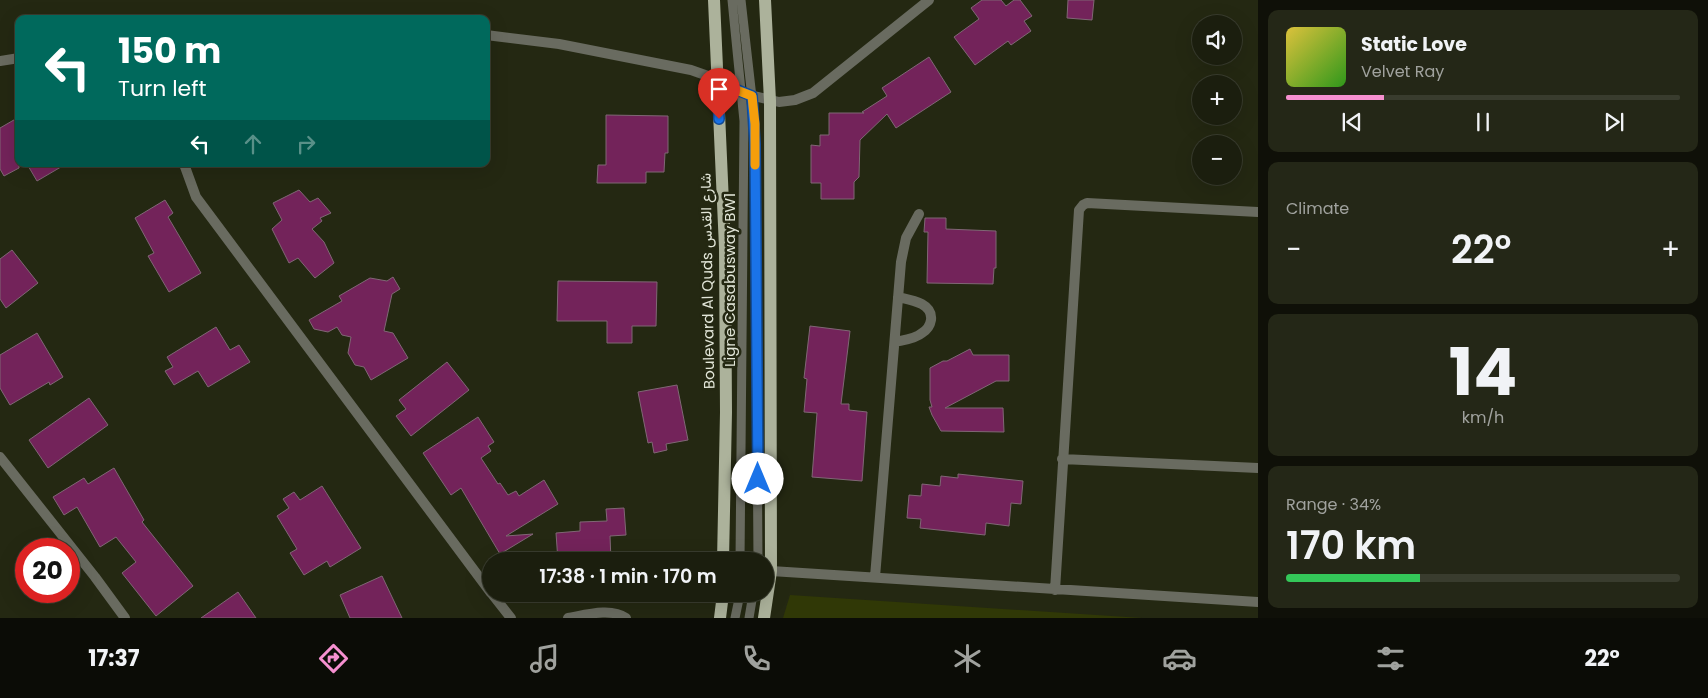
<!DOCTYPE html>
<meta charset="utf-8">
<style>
body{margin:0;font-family:Poppins,Vazirmatn,sans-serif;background:#242717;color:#f1f3f6;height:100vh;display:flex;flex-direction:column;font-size:19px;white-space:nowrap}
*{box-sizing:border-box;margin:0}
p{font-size:16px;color:#a0a29e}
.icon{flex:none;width:28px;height:28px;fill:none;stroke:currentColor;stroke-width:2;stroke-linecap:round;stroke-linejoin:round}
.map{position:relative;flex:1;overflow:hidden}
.drawer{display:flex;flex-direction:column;gap:10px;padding:10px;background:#0f1008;width:450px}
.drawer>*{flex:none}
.guide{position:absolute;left:15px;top:15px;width:475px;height:152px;border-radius:10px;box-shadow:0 5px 20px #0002,0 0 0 1px #393c2e;background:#00695c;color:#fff;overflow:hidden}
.fabs{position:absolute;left:1192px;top:15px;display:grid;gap:10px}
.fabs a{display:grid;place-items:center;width:50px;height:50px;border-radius:50%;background:#1b1e0e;box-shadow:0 5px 20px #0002,0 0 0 1px #393c2e;font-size:25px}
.speed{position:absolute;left:15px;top:538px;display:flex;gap:10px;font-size:25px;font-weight:700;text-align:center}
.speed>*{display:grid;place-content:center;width:65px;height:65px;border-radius:50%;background:#1b1e0e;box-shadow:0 5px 20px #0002,0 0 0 1px #393c2e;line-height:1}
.speed .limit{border:8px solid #d22;background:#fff;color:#111}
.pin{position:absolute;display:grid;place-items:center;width:42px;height:42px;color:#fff;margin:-51px -21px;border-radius:50% 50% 50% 0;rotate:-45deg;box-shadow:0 0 5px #0007}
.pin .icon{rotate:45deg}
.me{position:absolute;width:55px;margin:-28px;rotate:0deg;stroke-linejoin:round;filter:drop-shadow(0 0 4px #0008)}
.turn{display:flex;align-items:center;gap:18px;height:105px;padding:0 20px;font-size:22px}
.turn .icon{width:65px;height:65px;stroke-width:2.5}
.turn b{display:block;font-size:35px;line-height:42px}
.lanes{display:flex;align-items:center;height:48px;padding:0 20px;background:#0003;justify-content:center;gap:25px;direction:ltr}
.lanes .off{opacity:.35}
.big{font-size:38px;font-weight:600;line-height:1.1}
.drawer .tile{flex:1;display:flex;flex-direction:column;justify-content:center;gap:8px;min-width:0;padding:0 18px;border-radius:10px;background:#242717}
.drawer .dial{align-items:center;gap:0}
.dial b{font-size:65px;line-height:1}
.song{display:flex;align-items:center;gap:15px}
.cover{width:60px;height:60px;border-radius:8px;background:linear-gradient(135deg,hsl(50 70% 55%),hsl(110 70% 35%))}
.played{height:5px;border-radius:2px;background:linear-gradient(90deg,#f690d0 25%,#393c2e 25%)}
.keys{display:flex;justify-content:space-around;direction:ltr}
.heat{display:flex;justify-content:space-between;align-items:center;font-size:28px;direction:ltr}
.charge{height:8px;border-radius:4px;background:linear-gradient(90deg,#34c759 34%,#393c2e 0)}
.trip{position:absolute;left:482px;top:552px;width:292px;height:50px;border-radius:25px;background:#1b1e0e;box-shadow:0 5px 20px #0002,0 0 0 1px #393c2e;font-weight:600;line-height:50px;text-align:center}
.tabs{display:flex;height:80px;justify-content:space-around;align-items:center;background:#0b0c06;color:#a0a29e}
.tabs .icon{width:35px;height:35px}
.tabs .selected{color:#f690d0}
.tabs b{font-size:22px;color:#f1f3f6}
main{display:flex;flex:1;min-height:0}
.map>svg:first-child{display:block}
</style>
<main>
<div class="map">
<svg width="1258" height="618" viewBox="0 0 1258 618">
<rect width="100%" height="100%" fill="#242812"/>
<!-- green -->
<path fill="#303806" d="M790,595l352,23h-359z"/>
<!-- building -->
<path fill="#73235a" stroke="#806775" d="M982,0h19l5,6 8,-6h6l12,16 -8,5 7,10 -20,14 -3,-4 -33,24 -21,-28 25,-18 -8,-11z
M1068,0h26l-2,20 -25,-2z
M929,57l22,35 -55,36 -9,-14 -27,26 -1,37 -5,5v17h-33v-16h-10v-38l9,1v-11h9v-22h35l-2,-1 25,-16 -5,-8z
M606,115l62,1v37h-3l-1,19h-18v11h-49l1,-18h8z
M19,117v51l-15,8 -4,-7v-41z
M27,164h39l-29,17z
M299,190l11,12 8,-4 13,15 -11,5 2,3 -10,8 12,13 10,21 -19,15 -17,-20 -9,5 -17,-34 10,-9 -9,-17z
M165,200l8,13 -5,4 33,56 -32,19 -21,-36 6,-3 -19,-35z
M925,218h21v11l50,2v37h-2l-1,16 -66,-1 1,-51h-4z
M12,250l26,33 -32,25 -6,-9v-40z
M393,277l7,12 -8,5 -8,37 9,2 15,25 -37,22 -7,-13 -9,-2 -7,-12 3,-16 -9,-2 -5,-8 -9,5 -14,-3 -5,-9 33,-19 -3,-5 31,-18 17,3z
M558,281l99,1 -1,44h-24v17h-25v-22h-50z
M810,326l40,5 -9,73h8v6l18,2 -5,69 -50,-4 5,-64 -13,-1 3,-33 -3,-1z
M216,327l14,23 9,-5 11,17 -42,25 -10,-16 -24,14 -9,-14 8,-4 -6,-10z
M37,333l26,44 -13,8 -1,-3 -39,23 -10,-17v-33z
M970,349l3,6h36v26h-13l-51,27h58l1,24 -63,-1 -9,-16 -3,-8h3l-2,-7v-32l13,-7h4z
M447,362l22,28 -58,46 -15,-20 10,-7 -7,-9z
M677,385l11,55 -22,4 1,6 -13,3 -2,-11 -4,1 -10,-51z
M89,398l19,27 -60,43 -19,-28z
M478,417l16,25 -6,4 3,5 -10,7 17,26 2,-1 8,12 8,-4 3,5 25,-16 14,24 -52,32 27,-2 -33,20 -39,-66 -10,7 -28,-42z
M114,468l30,52 -2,2 51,64 -37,30 -34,-43 14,-11 -20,-25 -16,10 -23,-40 -13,8 -11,-18 31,-19 4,6z
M958,474l65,7 -2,23 -10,-1 -2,23 -23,-3 -1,12 -65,-7 1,-9 -14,-1 2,-23 12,1 1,-12 18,2 1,-10 17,2z
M322,486l39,62 -31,19 -3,-6 -23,14 -14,-22 7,-4 -20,-33 12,-8 -6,-9 11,-7 6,8z
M624,508l2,27 -16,1 1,25h-53l-2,-28 24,-2v-9l27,-1 -1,-12z
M382,576l20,42h-52l-10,-23z
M238,592l18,26h-55z"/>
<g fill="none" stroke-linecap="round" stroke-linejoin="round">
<!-- lane -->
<path stroke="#696b60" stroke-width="9" d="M732,0l12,121 -4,440
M741,0l14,124 3,437
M735,618l5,-24
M749,618l4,-24"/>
<!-- street -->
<path stroke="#696b60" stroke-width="10" d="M486,35l73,9 132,26 17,6 33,17 38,9 16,-2 18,-7 116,-93
M0,61l19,-3
M184,164l12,33 295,396
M895,342c9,-2 20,-3 27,-9 5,-3 8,-7 9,-13 2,-17 -20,-20 -33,-23
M0,457l95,120 30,41
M1062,459l196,9
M771,571l487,31
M875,577l26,-315 5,-24 13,-24
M1055,590l24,-380 4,-5 4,-2 171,9
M492,594l19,24
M568,618c17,-3 43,-11 58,0"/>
<!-- primary -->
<path stroke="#acb29b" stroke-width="12" d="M714,0l11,248 1,164 -3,149
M720,618l3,-24
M764,618l7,-47 -1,-470 -5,-101"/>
</g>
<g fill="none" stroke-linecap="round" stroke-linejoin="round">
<defs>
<path id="route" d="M719,119l-1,-37 34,14 3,48 3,335"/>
</defs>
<!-- route casing -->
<use href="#route" stroke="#114b97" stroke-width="12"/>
<!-- route -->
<use href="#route" stroke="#1a73e8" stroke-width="9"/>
<!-- slow -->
<path stroke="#f59e0b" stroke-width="9" d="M731,88l21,8 3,28v41"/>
</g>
<g text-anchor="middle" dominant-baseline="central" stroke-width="5" stroke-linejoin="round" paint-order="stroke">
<!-- street labels -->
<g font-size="15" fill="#e2e6d8" stroke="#242812">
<text transform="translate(729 280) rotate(-90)">Ligne Casabusway BW1</text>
<text transform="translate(707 281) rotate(-91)">Boulevard Al Quds شارع القدس</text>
</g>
</g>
</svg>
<div class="fabs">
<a><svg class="icon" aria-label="sound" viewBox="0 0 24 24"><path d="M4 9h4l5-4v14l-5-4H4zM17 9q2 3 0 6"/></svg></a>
<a>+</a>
<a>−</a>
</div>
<div class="speed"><div class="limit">20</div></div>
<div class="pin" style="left:719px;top:119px;background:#d93025"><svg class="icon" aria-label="arrive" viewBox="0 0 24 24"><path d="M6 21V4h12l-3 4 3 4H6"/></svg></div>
<svg class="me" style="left:758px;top:479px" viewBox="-20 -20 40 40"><circle r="19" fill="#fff"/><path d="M0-13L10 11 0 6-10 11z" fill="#1a73e8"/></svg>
<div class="trip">17:38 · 1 min · 170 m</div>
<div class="guide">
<div class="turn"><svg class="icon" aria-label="left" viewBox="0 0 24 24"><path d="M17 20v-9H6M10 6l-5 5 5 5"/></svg><div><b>150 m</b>Turn left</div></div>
<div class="lanes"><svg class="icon" aria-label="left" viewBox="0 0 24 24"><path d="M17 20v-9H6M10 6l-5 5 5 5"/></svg><svg class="icon off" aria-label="ahead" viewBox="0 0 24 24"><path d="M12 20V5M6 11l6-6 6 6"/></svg><svg class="icon off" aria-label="right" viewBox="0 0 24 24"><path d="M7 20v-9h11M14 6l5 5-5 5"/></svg></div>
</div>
</div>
<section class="drawer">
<div class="tile">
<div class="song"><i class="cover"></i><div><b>Static Love</b><p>Velvet Ray</p></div></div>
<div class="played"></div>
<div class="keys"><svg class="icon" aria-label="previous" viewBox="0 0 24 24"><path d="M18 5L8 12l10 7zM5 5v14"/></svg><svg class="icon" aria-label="pause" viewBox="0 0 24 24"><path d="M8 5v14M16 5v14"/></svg><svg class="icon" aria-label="next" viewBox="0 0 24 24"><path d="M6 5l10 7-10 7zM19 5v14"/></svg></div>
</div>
<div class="tile"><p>Climate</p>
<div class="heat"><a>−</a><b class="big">22°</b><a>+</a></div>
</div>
<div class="tile dial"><b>14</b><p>km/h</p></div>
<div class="tile"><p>Range · 34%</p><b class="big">170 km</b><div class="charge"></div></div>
</section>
</main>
<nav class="tabs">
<b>17:37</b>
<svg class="icon selected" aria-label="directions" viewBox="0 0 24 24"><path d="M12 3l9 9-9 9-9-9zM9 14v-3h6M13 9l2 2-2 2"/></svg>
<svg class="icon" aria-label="music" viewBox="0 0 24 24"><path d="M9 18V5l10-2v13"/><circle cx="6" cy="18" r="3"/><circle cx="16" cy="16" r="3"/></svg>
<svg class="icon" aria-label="phone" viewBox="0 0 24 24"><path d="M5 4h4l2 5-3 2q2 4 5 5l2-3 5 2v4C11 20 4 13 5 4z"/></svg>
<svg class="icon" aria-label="climate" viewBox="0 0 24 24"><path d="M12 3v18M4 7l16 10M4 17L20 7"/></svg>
<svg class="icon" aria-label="car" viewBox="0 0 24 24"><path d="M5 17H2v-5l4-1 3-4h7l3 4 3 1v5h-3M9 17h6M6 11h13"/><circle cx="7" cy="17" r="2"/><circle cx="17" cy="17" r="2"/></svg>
<svg class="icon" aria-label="filters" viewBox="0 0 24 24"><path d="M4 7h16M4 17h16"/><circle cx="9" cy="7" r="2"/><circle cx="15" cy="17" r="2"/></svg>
<b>22°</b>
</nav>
